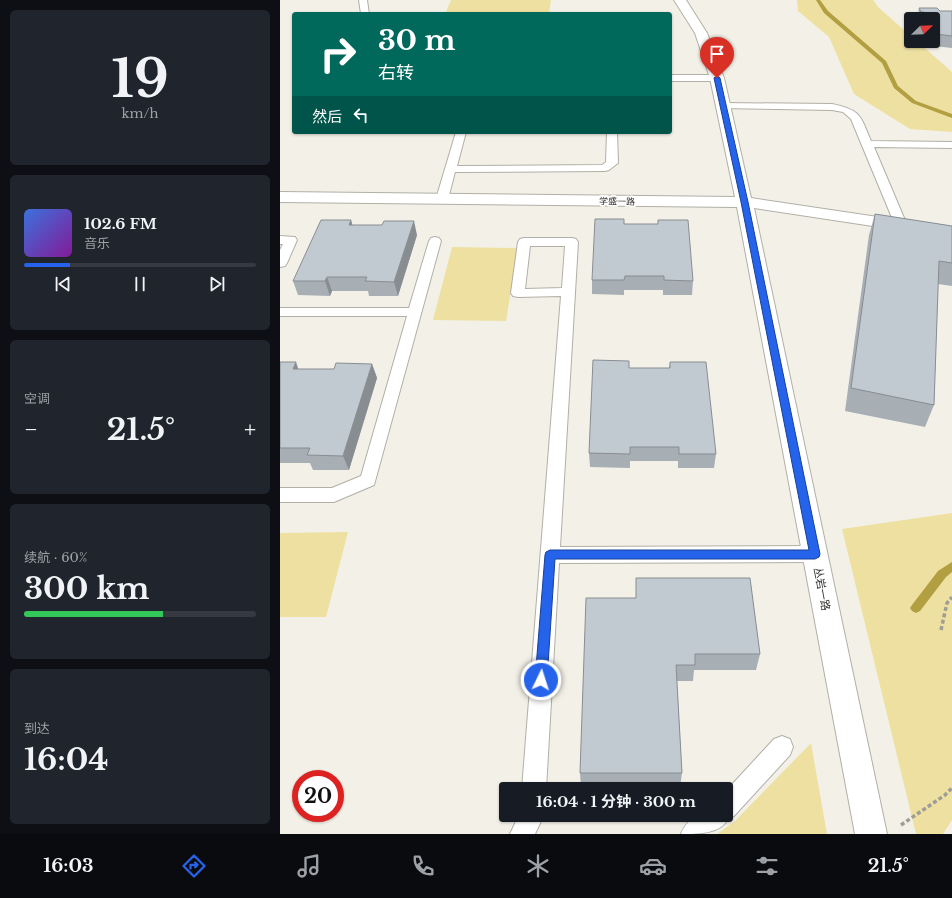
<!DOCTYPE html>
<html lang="zh">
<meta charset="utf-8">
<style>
body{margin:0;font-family:"Libre Baskerville","Noto Sans SC",serif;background:#20242c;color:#f1f3f6;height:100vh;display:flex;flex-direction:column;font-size:15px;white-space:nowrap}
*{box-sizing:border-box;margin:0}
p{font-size:13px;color:#9ea1a6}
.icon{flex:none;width:22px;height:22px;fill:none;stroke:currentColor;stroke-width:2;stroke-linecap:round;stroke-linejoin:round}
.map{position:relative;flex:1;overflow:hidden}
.drawer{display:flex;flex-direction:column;gap:10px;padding:10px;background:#0d0f14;width:280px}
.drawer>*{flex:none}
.top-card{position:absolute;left:12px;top:12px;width:380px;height:122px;border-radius:4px;box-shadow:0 1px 3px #0004;background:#00695c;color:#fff;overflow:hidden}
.needle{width:26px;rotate:67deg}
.controls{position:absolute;left:624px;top:12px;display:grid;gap:8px}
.controls a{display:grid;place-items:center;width:36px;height:36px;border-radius:4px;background:#171b24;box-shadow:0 1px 3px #0004;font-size:20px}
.speed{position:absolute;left:12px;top:770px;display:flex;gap:8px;font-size:20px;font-weight:700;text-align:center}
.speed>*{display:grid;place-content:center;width:52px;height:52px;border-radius:50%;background:#171b24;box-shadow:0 1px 3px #0004;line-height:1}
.speed .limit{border:6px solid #d22;background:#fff;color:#111}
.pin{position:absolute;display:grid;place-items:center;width:34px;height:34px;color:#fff;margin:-41px -17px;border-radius:50% 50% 50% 0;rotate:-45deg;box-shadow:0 0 4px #0007}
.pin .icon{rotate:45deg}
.me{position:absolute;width:44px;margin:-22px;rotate:4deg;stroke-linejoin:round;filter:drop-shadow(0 0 3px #0008)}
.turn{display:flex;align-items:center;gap:14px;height:84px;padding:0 20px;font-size:18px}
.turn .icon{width:52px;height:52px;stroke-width:2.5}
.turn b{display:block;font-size:28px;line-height:34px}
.then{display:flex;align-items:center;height:38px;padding:0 20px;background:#0003;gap:8px;font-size:15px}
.big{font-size:30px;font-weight:700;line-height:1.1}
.drawer .card{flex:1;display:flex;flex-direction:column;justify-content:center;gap:6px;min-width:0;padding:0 14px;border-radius:6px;background:#20242c}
.drawer .dial{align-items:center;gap:0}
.dial b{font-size:52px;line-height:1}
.song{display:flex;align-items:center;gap:12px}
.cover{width:48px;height:48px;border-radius:6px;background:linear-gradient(135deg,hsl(220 70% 55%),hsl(290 70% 35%))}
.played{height:4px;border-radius:2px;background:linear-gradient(90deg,#2563eb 20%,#363941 20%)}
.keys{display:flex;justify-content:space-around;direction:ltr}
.heat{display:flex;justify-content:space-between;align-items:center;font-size:22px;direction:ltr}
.charge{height:6px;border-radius:3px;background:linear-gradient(90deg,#34c759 60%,#363941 0)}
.trip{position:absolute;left:219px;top:782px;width:234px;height:40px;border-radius:4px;background:#171b24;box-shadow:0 1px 3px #0004;font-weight:700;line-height:40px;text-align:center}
.menu{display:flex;height:64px;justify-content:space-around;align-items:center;background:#090b0e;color:#9ea1a6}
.menu .icon{width:28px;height:28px}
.menu .selected{color:#2563eb}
.menu b{font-size:18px;color:#f1f3f6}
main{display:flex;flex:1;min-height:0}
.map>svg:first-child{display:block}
</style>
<main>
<section class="drawer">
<div class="card dial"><b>19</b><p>km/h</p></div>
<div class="card">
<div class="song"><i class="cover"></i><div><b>102.6 FM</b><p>音乐</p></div></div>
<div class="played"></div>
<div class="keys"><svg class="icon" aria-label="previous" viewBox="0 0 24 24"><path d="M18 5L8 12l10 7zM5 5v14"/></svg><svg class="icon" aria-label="pause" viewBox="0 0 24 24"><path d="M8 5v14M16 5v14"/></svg><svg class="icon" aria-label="next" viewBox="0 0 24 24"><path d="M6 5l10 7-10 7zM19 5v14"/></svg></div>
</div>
<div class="card"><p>空调</p>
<div class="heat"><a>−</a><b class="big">21.5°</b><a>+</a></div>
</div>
<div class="card"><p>续航 · 60%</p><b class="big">300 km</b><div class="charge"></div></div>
<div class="card"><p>到达</p><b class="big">16:04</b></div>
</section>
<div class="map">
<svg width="672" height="834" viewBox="0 0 672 834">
<rect width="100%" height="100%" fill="#f3f1e7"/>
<!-- green -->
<path fill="#ede0a1" d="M171,0h100l-2,14h-104z
M517,0h76l6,8 32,28v5h6l35,31v60l-42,-3 -56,-35 -25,-57 -31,-26z
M172,247l66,1 -12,73 -73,-1z
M672,513v307l-9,14h-27l-74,-305z
M68,532l-22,85h-46v-84z
M531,743l16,91h-110l17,-12z"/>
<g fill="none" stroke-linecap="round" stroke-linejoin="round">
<!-- stream -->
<path fill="#b29f42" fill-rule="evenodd" d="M536,0h4l8,11 58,50 12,25 18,15 36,13v4l-40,-15 -18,-15 -12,-25 -58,-50z
M672,562v10l-6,5 -26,34 -4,2 -4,-2 -2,-3 2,-3 26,-34z"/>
<defs>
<path id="service" d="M79,0h8l2,14h-8z
M390,75h47l5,3 -5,3h-47z
M443,103l109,1c29,6 28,11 39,37l81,1v6l-78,-1 33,78 -2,3h-8l-2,-3 -44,-106 -8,-7 -11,-2 -113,-2 -1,-2 1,-2z
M176,132h10l-9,34 145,-1 4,-3 1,-30h10l1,31 -9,7 -4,1 -150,1 -7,27 -2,3h-8l-2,-3z
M0,236l15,1 2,3 -10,23 -2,3 -5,1v-17l3,-6h-3z
M155,237l4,1 2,3 -67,244 -40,17h-54v-14h52l29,-12 46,-160h-127v-8h129l20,-67 2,-3z
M244,238h48l4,1 2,3 -18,305 255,-1 7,3 2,5 -2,5 -7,3 -256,1 -13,226h-24l39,-493 -43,1 -5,-1 -2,-3 7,-51 2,-3zM250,246h35l-3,42 -37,1z
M502,736l8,3 3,8 -3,8 -56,61 -6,3c-8,15 -30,15 -47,15 9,-22 25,-19 45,-19v-24l48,-52z
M239,815h25l-9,19h-25z"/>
<path id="tertiary" d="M394,0h12l21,33 17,45 27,120 201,30v10l-198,-30 133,626h-32l-118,-627 -457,-5v-10l455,5 -25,-119 -15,-45z"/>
</defs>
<!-- service casing -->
<use href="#service" stroke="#b1afa6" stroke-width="2"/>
<!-- tertiary casing -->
<use href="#tertiary" stroke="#b1afa6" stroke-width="2"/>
<!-- path -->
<path stroke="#9e9d96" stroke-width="3.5" stroke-dasharray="4 2.5" stroke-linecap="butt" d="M661,630l6,-27 5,-6
M621,825l44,-30 7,-7"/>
<!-- service -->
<use href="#service" fill="#fff" fill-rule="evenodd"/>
<!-- tertiary -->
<use href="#tertiary" fill="#fff" fill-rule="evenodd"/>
</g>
<!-- wall -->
<path fill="#a7aeb4" d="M639,8l21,3h12v37l-19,-2 -3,-3 1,-2h2v-22h-16z
M595,214l77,12v60l-14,-2 -4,121 -9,22 -80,-16 24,-176z
M71,220l1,5 65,10 -19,61h-29l-1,-5h-36l-2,5 -32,-1 -5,-14z
M378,220l35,61 -1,14h-29v-5h-39v5l-32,-1v-14l32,-56h34z
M0,362l18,7h36l38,-5 5,14 -28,92h-36l-3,-7h-30z
M390,362l46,92 -2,14h-36v-7h-48v7l-40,-1 -1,-14 40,-85h40z
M356,578l124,76 -4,16h-62l-1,11h-16l5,92 -2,14h-99l-1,-14 56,-175z"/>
<!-- shaded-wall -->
<path fill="#888d92" d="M71,220l4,14 -6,-9z
M134,221l3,14 -19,61 -4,-14z
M47,277l5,14 -2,5 -5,-15z
M16,362l5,15 -8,-8z
M92,364l5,14 -28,92 -6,-14z"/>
<!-- building -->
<path fill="#c2cad1" stroke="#888d92" d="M639,8h18l3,3h12v25l-16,-2 -2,-3h3l-4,-6v-6h-4l-5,-7h-3z
M595,214l77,12v37l-13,-2 -5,144 -83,-17z
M315,219h29v5h34v-4h30l5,61 -29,-1v-4h-39l-1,4h-32z
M41,220h30l-2,5h33l2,-4h30l-20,61 -29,-1 2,-4h-40l-2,4h-32z
M313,360l36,1v7h41v-6h36l10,92h-37v-7h-49v7l-41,-1z
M0,362h16l-3,7h41l2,-6 36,1 -29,92 -36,-1 3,-7h-30z
M356,578h114l10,76h-65v11h-19l6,108h-102l6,-175h50z"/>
<!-- route -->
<path fill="#2563eb" stroke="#184099" d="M437,76l3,2 28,124 72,352 -1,3 -4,2h-260l-8,121 -1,4 -5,1 -4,-1 -2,-4 10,-125 1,-3 4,-2h259l-68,-348 -27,-124z"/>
<g text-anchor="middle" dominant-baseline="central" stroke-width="3.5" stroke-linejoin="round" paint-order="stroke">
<!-- far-street labels -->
<g font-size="9" fill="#31302d" stroke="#fff">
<text transform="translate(337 201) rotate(1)">学盛一路</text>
</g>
<!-- street labels -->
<g font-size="11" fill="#31302d" stroke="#fff">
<text transform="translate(542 589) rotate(79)">丛岩一路</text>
</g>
</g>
</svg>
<div class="controls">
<a><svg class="needle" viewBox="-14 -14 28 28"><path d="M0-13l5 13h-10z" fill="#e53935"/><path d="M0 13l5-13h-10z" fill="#9ea1a6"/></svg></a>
</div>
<div class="speed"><div class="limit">20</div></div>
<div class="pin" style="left:437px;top:78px;background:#d93025"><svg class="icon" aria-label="arrive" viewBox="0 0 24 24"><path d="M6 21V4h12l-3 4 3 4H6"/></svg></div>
<svg class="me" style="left:261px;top:680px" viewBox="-20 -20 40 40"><circle r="17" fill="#2563eb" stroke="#fff" stroke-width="3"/><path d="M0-11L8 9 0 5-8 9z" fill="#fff"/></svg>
<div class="trip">16:04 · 1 分钟 · 300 m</div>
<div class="top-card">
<div class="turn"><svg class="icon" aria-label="right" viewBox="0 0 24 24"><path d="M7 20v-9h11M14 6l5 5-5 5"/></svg><div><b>30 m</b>右转</div></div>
<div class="then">然后<svg class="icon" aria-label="left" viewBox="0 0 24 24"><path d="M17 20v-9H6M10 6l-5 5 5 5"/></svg></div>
</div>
</div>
</main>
<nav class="menu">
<b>16:03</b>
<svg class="icon selected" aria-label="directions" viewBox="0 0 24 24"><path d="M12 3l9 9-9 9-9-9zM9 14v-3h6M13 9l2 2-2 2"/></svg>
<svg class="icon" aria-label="music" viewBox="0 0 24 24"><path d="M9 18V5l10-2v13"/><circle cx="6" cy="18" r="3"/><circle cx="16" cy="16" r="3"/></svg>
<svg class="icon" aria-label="phone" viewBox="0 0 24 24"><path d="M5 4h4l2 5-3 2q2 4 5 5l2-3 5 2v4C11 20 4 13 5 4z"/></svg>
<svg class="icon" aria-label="climate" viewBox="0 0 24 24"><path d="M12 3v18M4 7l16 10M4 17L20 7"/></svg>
<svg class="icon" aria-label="car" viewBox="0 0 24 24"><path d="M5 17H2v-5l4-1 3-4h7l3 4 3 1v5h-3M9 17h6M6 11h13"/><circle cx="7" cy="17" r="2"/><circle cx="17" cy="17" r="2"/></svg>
<svg class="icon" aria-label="filters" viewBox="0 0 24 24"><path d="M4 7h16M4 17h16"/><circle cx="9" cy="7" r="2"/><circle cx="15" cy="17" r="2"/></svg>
<b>21.5°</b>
</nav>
